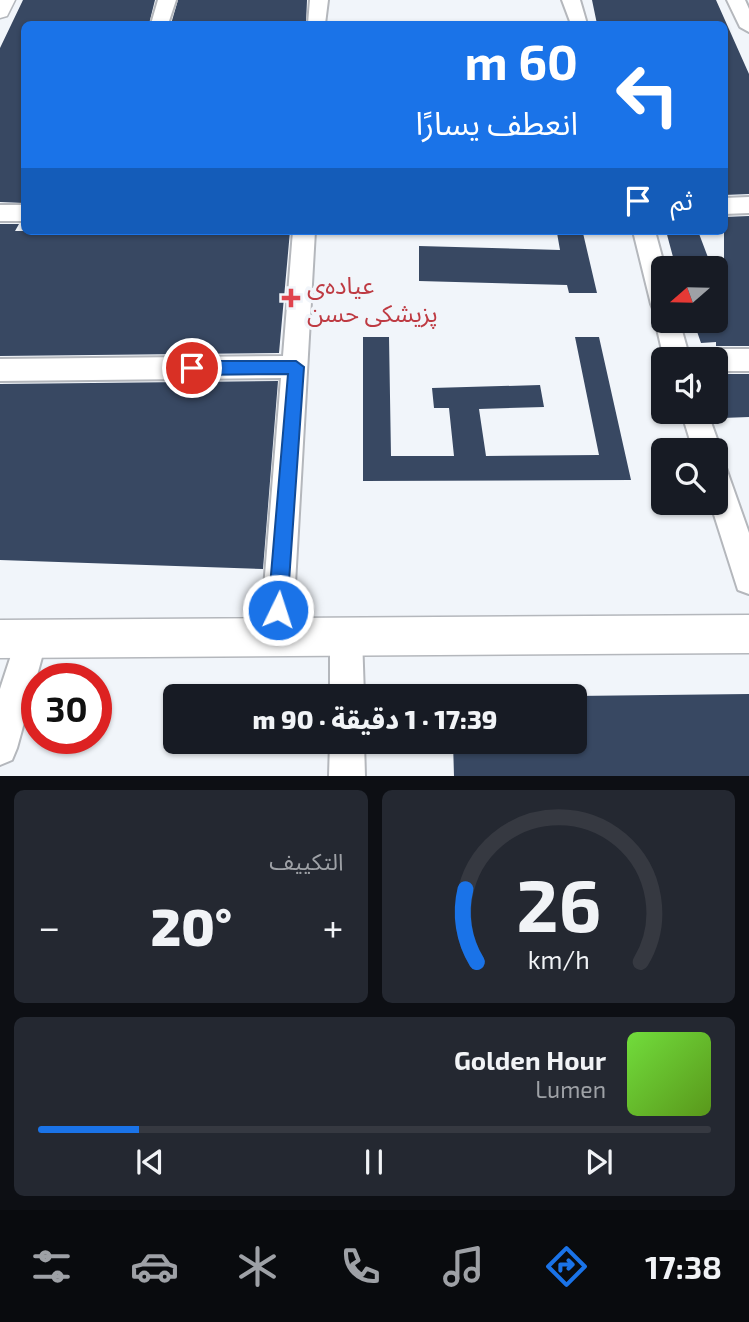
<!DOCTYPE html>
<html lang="ar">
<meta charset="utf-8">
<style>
body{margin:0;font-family:"Exo 2","Noto Sans Arabic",sans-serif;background:#242831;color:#f1f3f6;direction:rtl;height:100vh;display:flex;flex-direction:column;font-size:26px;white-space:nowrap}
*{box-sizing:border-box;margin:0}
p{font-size:23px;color:#9ea1a6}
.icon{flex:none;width:38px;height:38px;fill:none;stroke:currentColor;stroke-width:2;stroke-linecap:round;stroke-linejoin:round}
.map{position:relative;height:776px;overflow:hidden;direction:ltr}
.details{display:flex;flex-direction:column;gap:14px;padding:14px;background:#0d0f14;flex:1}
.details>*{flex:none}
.banner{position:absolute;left:21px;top:21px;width:707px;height:214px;border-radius:10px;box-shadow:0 2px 5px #0004;direction:rtl;background:#1a73e8;color:#fff;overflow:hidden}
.needle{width:46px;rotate:250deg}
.tools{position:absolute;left:651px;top:256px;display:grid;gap:14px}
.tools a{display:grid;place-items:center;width:77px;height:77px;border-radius:10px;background:#171b24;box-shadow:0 2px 5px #0004;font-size:35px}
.speed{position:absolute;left:21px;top:663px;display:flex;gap:14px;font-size:35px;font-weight:700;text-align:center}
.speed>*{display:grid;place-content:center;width:91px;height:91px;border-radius:50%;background:#171b24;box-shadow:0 2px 5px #0004;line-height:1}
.speed .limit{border:10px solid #d22;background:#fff;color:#111}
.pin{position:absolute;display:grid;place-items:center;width:60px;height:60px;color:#fff;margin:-30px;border:4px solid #fff;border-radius:50%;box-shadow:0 2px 7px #0007}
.me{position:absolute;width:77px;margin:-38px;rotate:4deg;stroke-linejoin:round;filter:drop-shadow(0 0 5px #0008)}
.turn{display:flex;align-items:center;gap:24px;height:147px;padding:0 35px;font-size:32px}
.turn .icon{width:91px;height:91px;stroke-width:2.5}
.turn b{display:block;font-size:49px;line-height:60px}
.then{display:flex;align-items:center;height:66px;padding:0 35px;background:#0003;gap:14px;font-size:26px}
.big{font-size:52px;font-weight:800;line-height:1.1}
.details .widget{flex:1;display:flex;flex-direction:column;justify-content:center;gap:10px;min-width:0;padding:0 24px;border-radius:10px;background:#242831}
.details .dial{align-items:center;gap:0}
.dial svg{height:182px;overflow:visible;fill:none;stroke:#363941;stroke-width:7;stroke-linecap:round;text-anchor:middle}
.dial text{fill:#f1f3f6;stroke:none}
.song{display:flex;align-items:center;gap:21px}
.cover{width:84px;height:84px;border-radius:10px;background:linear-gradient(135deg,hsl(100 70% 55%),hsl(90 70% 35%))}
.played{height:7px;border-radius:4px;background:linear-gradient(90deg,#1a73e8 15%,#363941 15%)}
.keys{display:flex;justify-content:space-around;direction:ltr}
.heat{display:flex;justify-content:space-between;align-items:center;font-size:38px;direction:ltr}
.details .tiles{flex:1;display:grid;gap:14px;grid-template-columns:1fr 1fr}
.widget:last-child{grid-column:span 2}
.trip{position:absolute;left:163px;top:684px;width:424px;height:70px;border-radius:10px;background:#171b24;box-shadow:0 2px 5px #0004;font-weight:800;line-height:70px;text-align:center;direction:rtl}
.tab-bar{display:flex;height:112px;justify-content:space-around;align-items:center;background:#090b0e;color:#9ea1a6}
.tab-bar .icon{width:49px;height:49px}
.tab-bar .current{color:#1a73e8}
.tab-bar b{font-size:32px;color:#f1f3f6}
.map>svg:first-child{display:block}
</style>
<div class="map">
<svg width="749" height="776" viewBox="0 0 749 776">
<rect width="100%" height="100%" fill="#f1f5fa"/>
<!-- building -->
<path fill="#384862" d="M23,0h132l-6,24h-125v179l-24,-1v-154z
M178,0h129l-1,24h-135z
M592,0h124l33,74v120l-25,1v-171h-127z
M749,216v130h-33v-4l-15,1 -8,-23h23v-38l8,18v-83z
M0,224h19l-4,7h275l-11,122 -279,3z
M666,231h32l14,37h-36z
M557,233h26l14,60h-28l-2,-8 -148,-4v-35l141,4z
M363,337h26l2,119h63l-5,-48h-15l-2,-20 108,-3 4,22 -65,2 7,47 113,-1 -24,-118h24l32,143 -268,1z
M716,374h33v43l-27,1 -6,-18z
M278,381l-15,188 -263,-9v-176z
M749,694v82h-295l-1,-34h121v-46z"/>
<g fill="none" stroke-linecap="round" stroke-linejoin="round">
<defs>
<path id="minor" d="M158,0h18l-8,24h-17z
M310,0h18l-3,24h-17z
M562,0h18l7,24h-16z
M727,0h18l4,9v23l-9,-5z
M749,197v16l-25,1v-16z
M0,205h24v16h-24z
M293,231h22l-23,406 -5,11 -11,5 -11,-5 -5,-11 21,-259 -281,3v-22l283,-3z
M633,231h22l10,37 -2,52h16l11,39h-26l-9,-39 5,-7 -6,-2 -3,-7z
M716,349h33v22h-33v-12h-12l3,-7z
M681,411h26l14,39 -4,9 -1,-9h-23z
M716,464l10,4 23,65v61l-11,-4 -28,-88h6z
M346,620l11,5 5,11 2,60h-34v-60l5,-11z
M31,623l11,5 5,11 -30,109 -5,12 -12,5v-76l20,-61z
M330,742h34l1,34h-36z"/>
<path id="tertiary" d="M0,0h15l-8,16 -7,2z
M749,615v38l-749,5v-38z"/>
</defs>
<!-- minor casing -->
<use href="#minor" stroke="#b4b7bc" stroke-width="4"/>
<!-- tertiary casing -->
<use href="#tertiary" stroke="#b4b7bc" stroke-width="3"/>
<!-- minor -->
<use href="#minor" fill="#fff" fill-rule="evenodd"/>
<!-- tertiary -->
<use href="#tertiary" fill="#fff" fill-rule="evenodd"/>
</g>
<!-- route -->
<path fill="#1a73e8" stroke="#114b97" stroke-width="2" d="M192,361h104l8,6 -17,243 -3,7 -6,3 -7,-3 -3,-7 20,-236 -96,1 -8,-7z"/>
<!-- markers -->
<path fill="#e0444e" stroke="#f1f5fa" stroke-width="2.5" d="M287.5 287.5h7v7h7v7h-7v7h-7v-7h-7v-7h7z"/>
<g text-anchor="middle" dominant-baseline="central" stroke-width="7" stroke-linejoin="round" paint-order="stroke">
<!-- health labels -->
<g font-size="24" fill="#be3a42" stroke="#f1f5fa" text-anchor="start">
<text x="307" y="284">عیادەی<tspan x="307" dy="28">پزیشکی حسن</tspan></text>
</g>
</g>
</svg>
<div class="tools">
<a><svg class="needle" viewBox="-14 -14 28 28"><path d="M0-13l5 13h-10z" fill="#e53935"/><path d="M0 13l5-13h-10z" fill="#9ea1a6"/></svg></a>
<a><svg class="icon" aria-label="sound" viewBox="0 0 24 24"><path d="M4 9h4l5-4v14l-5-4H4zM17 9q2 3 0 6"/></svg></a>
<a><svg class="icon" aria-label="search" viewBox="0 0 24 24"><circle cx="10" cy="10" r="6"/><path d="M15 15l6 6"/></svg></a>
</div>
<div class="speed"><div class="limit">30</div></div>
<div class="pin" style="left:192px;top:368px;background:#d93025"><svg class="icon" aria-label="arrive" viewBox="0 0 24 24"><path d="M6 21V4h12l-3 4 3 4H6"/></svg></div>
<svg class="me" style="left:278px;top:610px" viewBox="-20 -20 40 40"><circle r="17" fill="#1a73e8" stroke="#fff" stroke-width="3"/><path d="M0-11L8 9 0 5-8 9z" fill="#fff"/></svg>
<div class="trip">17:39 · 1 دقيقة · 90 m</div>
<div class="banner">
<div class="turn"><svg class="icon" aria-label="left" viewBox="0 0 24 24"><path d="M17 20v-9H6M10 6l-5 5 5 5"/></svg><div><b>60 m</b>انعطف يسارًا</div></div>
<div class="then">ثم<svg class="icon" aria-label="arrive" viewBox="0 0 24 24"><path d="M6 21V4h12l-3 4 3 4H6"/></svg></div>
</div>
</div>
<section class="details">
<div class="tiles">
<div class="widget dial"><svg viewBox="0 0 100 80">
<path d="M14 69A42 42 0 1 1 86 69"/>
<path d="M14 69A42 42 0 0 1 9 37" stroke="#1a73e8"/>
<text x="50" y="56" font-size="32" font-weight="700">26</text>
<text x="50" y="72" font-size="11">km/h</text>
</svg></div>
<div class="widget"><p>التكييف</p>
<div class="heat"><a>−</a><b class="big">20°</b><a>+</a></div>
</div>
<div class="widget">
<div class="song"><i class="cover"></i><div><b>Golden Hour</b><p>Lumen</p></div></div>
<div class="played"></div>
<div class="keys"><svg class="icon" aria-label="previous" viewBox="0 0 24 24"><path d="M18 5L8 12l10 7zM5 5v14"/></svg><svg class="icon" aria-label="pause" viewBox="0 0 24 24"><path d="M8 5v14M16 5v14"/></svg><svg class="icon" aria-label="next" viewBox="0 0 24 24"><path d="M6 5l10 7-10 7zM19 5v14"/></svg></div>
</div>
</div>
</section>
<nav class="tab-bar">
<b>17:38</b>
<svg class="icon current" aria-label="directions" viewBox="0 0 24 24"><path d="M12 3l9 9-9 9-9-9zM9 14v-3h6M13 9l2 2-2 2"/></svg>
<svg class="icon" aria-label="music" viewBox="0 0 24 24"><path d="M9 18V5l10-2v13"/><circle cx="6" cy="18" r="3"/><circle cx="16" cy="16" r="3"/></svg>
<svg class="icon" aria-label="phone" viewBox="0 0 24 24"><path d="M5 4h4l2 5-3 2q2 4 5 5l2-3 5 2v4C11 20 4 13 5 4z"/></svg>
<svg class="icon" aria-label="climate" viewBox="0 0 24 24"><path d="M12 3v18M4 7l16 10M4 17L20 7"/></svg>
<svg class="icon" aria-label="car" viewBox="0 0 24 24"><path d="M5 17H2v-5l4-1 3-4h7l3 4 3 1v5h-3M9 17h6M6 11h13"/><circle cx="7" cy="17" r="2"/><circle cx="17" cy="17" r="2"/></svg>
<svg class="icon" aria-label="filters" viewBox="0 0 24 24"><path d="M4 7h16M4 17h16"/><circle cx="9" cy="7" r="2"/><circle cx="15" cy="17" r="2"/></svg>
</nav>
